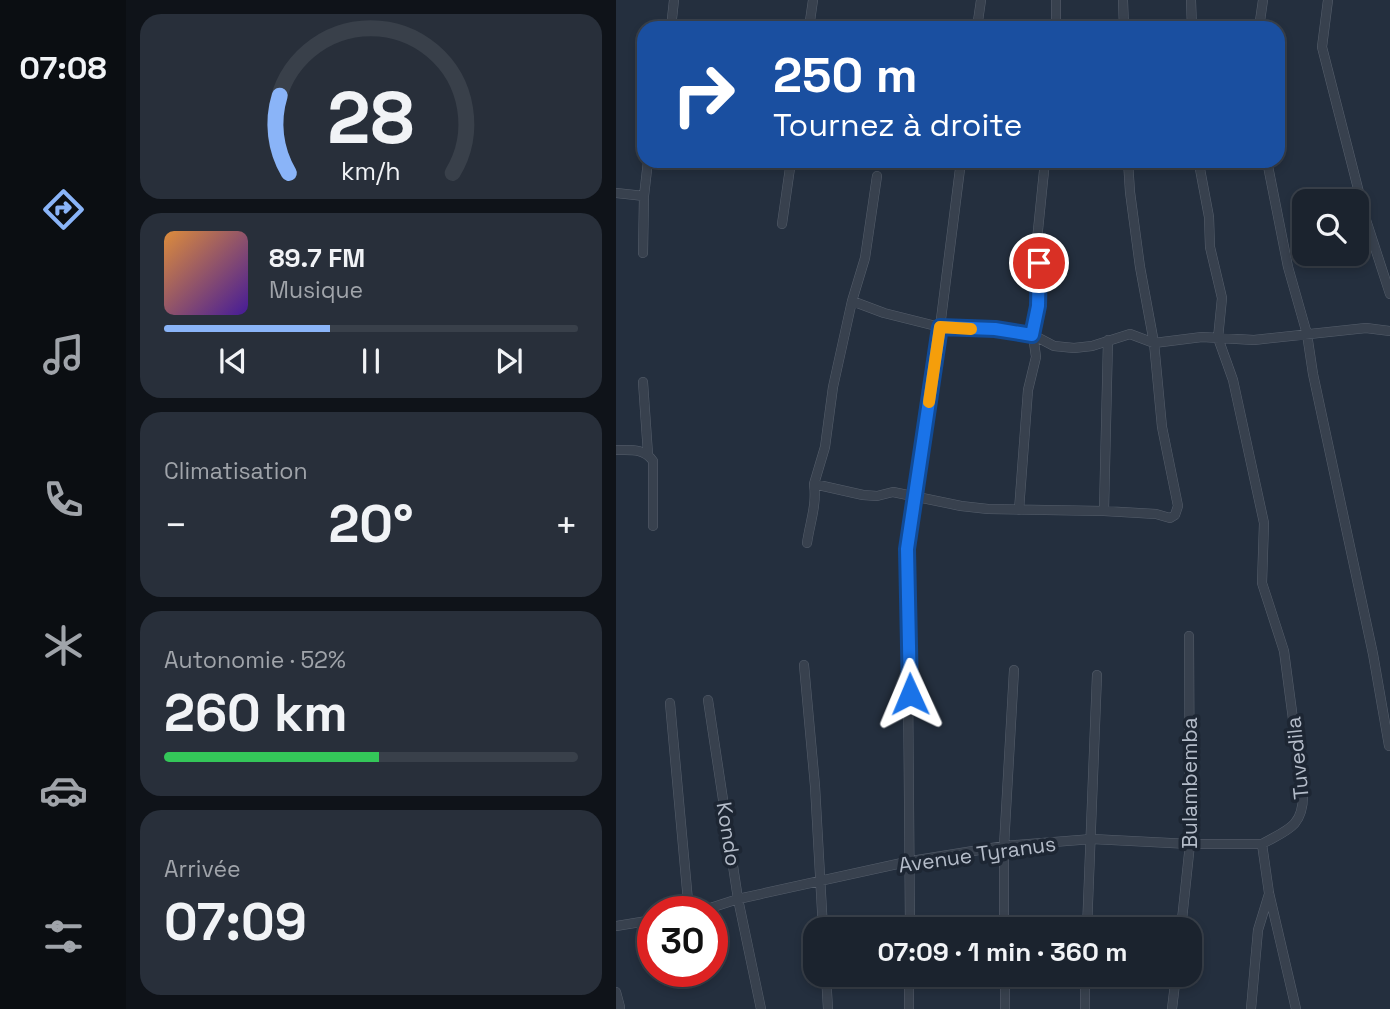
<!DOCTYPE html>
<html lang="fr">
<meta charset="utf-8">
<style>
body{margin:0;font-family:"Space Grotesk",sans-serif;background:#282f3a;color:#f1f3f6;height:100vh;display:flex;flex-direction:column;font-size:26px;white-space:nowrap}
*{box-sizing:border-box;margin:0}
p{font-size:23px;color:#a0a4aa}
.icon{flex:none;width:38px;height:38px;fill:none;stroke:currentColor;stroke-width:2;stroke-linecap:round;stroke-linejoin:round}
.map{position:relative;flex:1;overflow:hidden}
.side{display:flex;flex-direction:column;gap:14px;padding:14px;background:#0f1319;width:490px}
.side>*{flex:none}
.top-card{position:absolute;left:21px;top:21px;width:648px;height:147px;border-radius:21px;box-shadow:0 4px 10px #0003,0 0 0 2px #39404a;background:#1a4fa0;color:#fff;overflow:hidden}
.tools{position:absolute;left:676px;top:189px;display:grid;gap:14px}
.tools a{display:grid;place-items:center;width:77px;height:77px;border-radius:14px;background:#1b232e;box-shadow:0 4px 10px #0003,0 0 0 2px #39404a;font-size:35px}
.speed{position:absolute;left:21px;top:896px;display:flex;gap:14px;font-size:35px;font-weight:700;text-align:center}
.speed>*{display:grid;place-content:center;width:91px;height:91px;border-radius:50%;background:#1b232e;box-shadow:0 4px 10px #0003,0 0 0 2px #39404a;line-height:1}
.speed .limit{border:10px solid #d22;background:#fff;color:#111}
.pin{position:absolute;display:grid;place-items:center;width:60px;height:60px;color:#fff;margin:-30px;border:4px solid #fff;border-radius:50%;box-shadow:0 2px 7px #0007}
.me{position:absolute;width:77px;margin:-38px;rotate:359deg;stroke-linejoin:round;filter:drop-shadow(0 0 5px #0008)}
.turn{display:flex;align-items:center;gap:24px;height:147px;padding:0 21px;font-size:32px}
.turn .icon{width:91px;height:91px;stroke-width:2.5}
.turn b{display:block;font-size:49px;line-height:60px}
.big{font-size:52px;font-weight:800;line-height:1.1}
.side .widget{flex:1;display:flex;flex-direction:column;justify-content:center;gap:10px;min-width:0;padding:0 24px;border-radius:21px;background:#282f3a}
.side .dial{align-items:center;gap:0}
.dial svg{height:182px;overflow:visible;fill:none;stroke:#39404a;stroke-width:7;stroke-linecap:round;text-anchor:middle}
.dial text{fill:#f1f3f6;stroke:none}
.song{display:flex;align-items:center;gap:21px}
.cover{width:84px;height:84px;border-radius:10px;background:linear-gradient(135deg,hsl(30 70% 55%),hsl(260 70% 35%))}
.played{height:7px;border-radius:4px;background:linear-gradient(90deg,#8ab4f8 40%,#39404a 40%)}
.keys{display:flex;justify-content:space-around;direction:ltr}
.heat{display:flex;justify-content:space-between;align-items:center;font-size:38px;direction:ltr}
.charge{height:10px;border-radius:5px;background:linear-gradient(90deg,#34c759 52%,#39404a 0)}
.trip{position:absolute;left:187px;top:917px;width:399px;height:70px;border-radius:21px;background:#1b232e;box-shadow:0 4px 10px #0003,0 0 0 2px #39404a;font-weight:800;line-height:70px;text-align:center}
main{display:flex;flex:1;min-height:0}
.menu{display:flex;flex-direction:column;width:126px;justify-content:space-around;align-items:center;background:#0b0e12;color:#a0a4aa}
.menu .icon{width:49px;height:49px}
.menu .current{color:#8ab4f8}
.menu b{font-size:32px;color:#f1f3f6}
.map>svg:first-child{display:block}
</style>
<main>
<nav class="menu">
<b>07:08</b>
<svg class="icon current" aria-label="directions" viewBox="0 0 24 24"><path d="M12 3l9 9-9 9-9-9zM9 14v-3h6M13 9l2 2-2 2"/></svg>
<svg class="icon" aria-label="music" viewBox="0 0 24 24"><path d="M9 18V5l10-2v13"/><circle cx="6" cy="18" r="3"/><circle cx="16" cy="16" r="3"/></svg>
<svg class="icon" aria-label="phone" viewBox="0 0 24 24"><path d="M5 4h4l2 5-3 2q2 4 5 5l2-3 5 2v4C11 20 4 13 5 4z"/></svg>
<svg class="icon" aria-label="climate" viewBox="0 0 24 24"><path d="M12 3v18M4 7l16 10M4 17L20 7"/></svg>
<svg class="icon" aria-label="car" viewBox="0 0 24 24"><path d="M5 17H2v-5l4-1 3-4h7l3 4 3 1v5h-3M9 17h6M6 11h13"/><circle cx="7" cy="17" r="2"/><circle cx="17" cy="17" r="2"/></svg>
<svg class="icon" aria-label="filters" viewBox="0 0 24 24"><path d="M4 7h16M4 17h16"/><circle cx="9" cy="7" r="2"/><circle cx="15" cy="17" r="2"/></svg>
</nav>
<section class="side">
<div class="widget dial"><svg viewBox="0 0 100 80">
<path d="M14 69A42 42 0 1 1 86 69"/>
<path d="M14 69A42 42 0 0 1 10 35" stroke="#8ab4f8"/>
<text x="50" y="56" font-size="32" font-weight="700">28</text>
<text x="50" y="72" font-size="11">km/h</text>
</svg></div>
<div class="widget">
<div class="song"><i class="cover"></i><div><b>89.7 FM</b><p>Musique</p></div></div>
<div class="played"></div>
<div class="keys"><svg class="icon" aria-label="previous" viewBox="0 0 24 24"><path d="M18 5L8 12l10 7zM5 5v14"/></svg><svg class="icon" aria-label="pause" viewBox="0 0 24 24"><path d="M8 5v14M16 5v14"/></svg><svg class="icon" aria-label="next" viewBox="0 0 24 24"><path d="M6 5l10 7-10 7zM19 5v14"/></svg></div>
</div>
<div class="widget"><p>Climatisation</p>
<div class="heat"><a>−</a><b class="big">20°</b><a>+</a></div>
</div>
<div class="widget"><p>Autonomie · 52%</p><b class="big">260 km</b><div class="charge"></div></div>
<div class="widget"><p>Arrivée</p><b class="big">07:09</b></div>
</section>
<div class="map">
<svg width="774" height="1009" viewBox="0 0 774 1009">
<rect width="100%" height="100%" fill="#242f3e"/>
<g fill="none" stroke-linecap="round" stroke-linejoin="round">
<defs>
<path id="street" d="M507,0l1,28
M575,0l1,28
M712,0l-6,47 44,173 24,74
M55,28l3,-28
M193,28l4,-28
M361,28l4,-28
M440,28v-28
M643,28l4,-28
M586,161l-2,8 9,48 1,30 12,51 -4,40 15,42 31,143 -2,60 22,68 19,144c0,32 -16,35 -41,49l7,49 27,116
M651,161l21,106 19,67 6,40 60,280 16,92
M0,193l28,3
M166,224l9,-63
M27,253l1,-57 4,-35
M236,301l32,12 56,14 55,2 38,6 21,11 20,2 18,-2 38,-12 24,9 48,-6 52,3 112,-12 24,3
M27,382l5,72
M0,450c15,0 28,-2 37,11v65
M198,484l11,-37 8,-60 19,-86 13,-43 12,-82
M403,510l9,-120 8,-33 -3,-22 7,-48 -3,-47 8,-79
M488,511l4,-171
M191,543c3,-21 10,-38 7,-59l49,11 14,1 16,-4 68,14 27,3 116,2 52,3 14,4 5,-3 3,-9 -16,-79 -8,-84 -14,-76 -10,-75 -2,-31
M188,665l11,121 8,143
M92,700l30,199 23,110
M54,703l19,209
M82,912l40,-13 173,-38 93,-15 88,-7 98,5h72
M0,926l37,-6
M294,929l-3,-380 33,-222 21,-166
M388,929v-83l10,-176
M471,929l10,-254
M565,929l9,-85 -1,-208
M210,975l2,34
M389,975v34
M469,975v34
M0,992l4,15 -4,1
M293,1009v-34
M556,1009l4,-34
M635,1009l7,-79 11,-36"/>
</defs>
<!-- street casing -->
<use href="#street" stroke="#565f6c" stroke-width="10"/>
<!-- street -->
<use href="#street" stroke="#38414e" stroke-width="9"/>
</g>
<g fill="none" stroke-linecap="round" stroke-linejoin="round">
<defs>
<path id="route" d="M294,694l-3,-145 33,-222 55,2 37,6 6,-29 1,-43"/>
</defs>
<!-- route casing -->
<use href="#route" stroke="#114b97" stroke-width="18"/>
<!-- route -->
<use href="#route" stroke="#1a73e8" stroke-width="12"/>
<!-- slow -->
<path stroke="#f59e0b" stroke-width="12" d="M313,402l11,-75 31,2"/>
</g>
<g text-anchor="middle" dominant-baseline="central" stroke-width="7" stroke-linejoin="round" paint-order="stroke">
<!-- street labels -->
<g font-size="21" fill="#b4bcc9" stroke="#1d2633">
<text transform="translate(681 758) rotate(-96)">Tuvedila</text>
<text transform="translate(573 783) rotate(-90)">Bulambemba</text>
<text transform="translate(113 834) rotate(81)">Kondo</text>
<text transform="translate(361 854) rotate(-8)">Avenue Tyranus</text>
</g>
</g>
</svg>
<div class="tools">
<a><svg class="icon" aria-label="search" viewBox="0 0 24 24"><circle cx="10" cy="10" r="6"/><path d="M15 15l6 6"/></svg></a>
</div>
<div class="speed"><div class="limit">30</div></div>
<div class="pin" style="left:423px;top:263px;background:#d93025"><svg class="icon" aria-label="arrive" viewBox="0 0 24 24"><path d="M6 21V4h12l-3 4 3 4H6"/></svg></div>
<svg class="me" style="left:294px;top:694px" viewBox="-20 -20 40 40"><path d="M0-17L14 15 0 8-14 15z" fill="#1a73e8" stroke="#fff" stroke-width="4"/></svg>
<div class="trip">07:09 · 1 min · 360 m</div>
<div class="top-card">
<div class="turn"><svg class="icon" aria-label="right" viewBox="0 0 24 24"><path d="M7 20v-9h11M14 6l5 5-5 5"/></svg><div><b>250 m</b>Tournez à droite</div></div>
</div>
</div>
</main>
